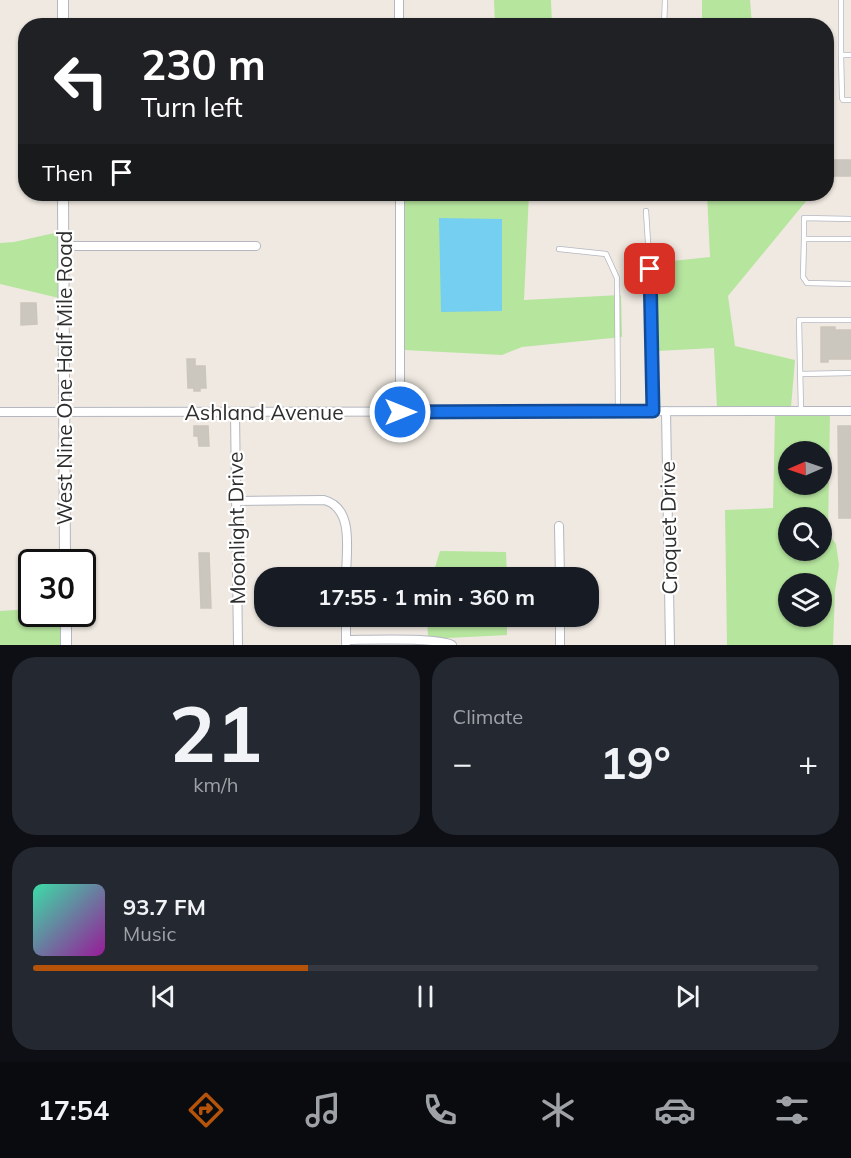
<!DOCTYPE html>
<meta charset="utf-8">
<style>
body{margin:0;font-family:Mulish,sans-serif;background:#242831;color:#f1f3f6;height:100vh;display:flex;flex-direction:column;font-size:22px;white-space:nowrap}
*{box-sizing:border-box;margin:0}
p{font-size:20px;color:#9ea1a6}
.icon{flex:none;width:33px;height:33px;fill:none;stroke:currentColor;stroke-width:2;stroke-linecap:round;stroke-linejoin:round}
.map{position:relative;height:645px;overflow:hidden}
.drawer{display:flex;flex-direction:column;gap:12px;padding:12px;background:#0d0f14;flex:1}
.drawer>*{flex:none}
.guide{position:absolute;left:18px;top:18px;width:816px;height:183px;border-radius:24px;box-shadow:0 2px 4px #0004;background:#202124;color:#fff;overflow:hidden}
.needle{width:39px;rotate:268deg}
.tools{position:absolute;left:778px;top:441px;display:grid;gap:12px}
.tools a{display:grid;place-items:center;width:54px;height:54px;border-radius:50%;background:#171b24;box-shadow:0 2px 4px #0004;font-size:30px}
.speed{position:absolute;left:18px;top:549px;display:flex;gap:12px;font-size:30px;font-weight:700;text-align:center}
.speed>*{display:grid;place-content:center;width:78px;height:78px;border-radius:50%;background:#171b24;box-shadow:0 2px 4px #0004;line-height:1}
.speed .limit{border:3px solid #111;border-radius:9px;background:#fff;color:#111}
.pin{position:absolute;display:grid;place-items:center;width:51px;height:51px;color:#fff;margin:-26px;border-radius:12px;box-shadow:0 3px 9px #0006}
.me{position:absolute;width:66px;margin:-33px;rotate:90deg;stroke-linejoin:round;filter:drop-shadow(0 0 4px #0008)}
.turn{display:flex;align-items:center;gap:21px;height:126px;padding:0 24px;font-size:27px}
.turn .icon{width:78px;height:78px;stroke-width:2.5}
.turn b{display:block;font-size:42px;line-height:51px}
.then{display:flex;align-items:center;height:57px;padding:0 24px;background:#0003;gap:12px;font-size:22px}
.big{font-size:45px;font-weight:700;line-height:1.1}
.drawer .widget{flex:1;display:flex;flex-direction:column;justify-content:center;gap:9px;min-width:0;padding:0 21px;border-radius:24px;background:#242831}
.drawer .dial{align-items:center;gap:0}
.dial b{font-size:78px;line-height:1}
.song{display:flex;align-items:center;gap:18px}
.cover{width:72px;height:72px;border-radius:9px;background:linear-gradient(135deg,hsl(160 70% 55%),hsl(300 70% 35%))}
.played{height:6px;border-radius:3px;background:linear-gradient(90deg,#b45309 35%,#363941 35%)}
.keys{display:flex;justify-content:space-around;direction:ltr}
.heat{display:flex;justify-content:space-between;align-items:center;font-size:33px;direction:ltr}
.drawer .tiles{flex:1;display:grid;gap:12px;grid-template-columns:1fr 1fr}
.widget:last-child{grid-column:span 2}
.trip{position:absolute;left:254px;top:567px;width:345px;height:60px;border-radius:24px;background:#171b24;box-shadow:0 2px 4px #0004;font-weight:700;line-height:60px;text-align:center}
.menu{display:flex;height:96px;justify-content:space-around;align-items:center;background:#090b0e;color:#9ea1a6}
.menu .icon{width:42px;height:42px}
.menu .current{color:#b45309}
.menu b{font-size:27px;color:#f1f3f6}
.map>svg:first-child{display:block}
</style>
<div class="map">
<svg width="851" height="645" viewBox="0 0 851 645">
<rect width="100%" height="100%" fill="#efe9e1"/>
<!-- green -->
<path fill="#b6e59e" fill-rule="evenodd" d="M494,0h57l1,24 49,1h-106z
M702,0h48l2,25h-50z
M404,194h125l-5,106 97,-5 1,42 -100,10 -20,8 -98,-5z
M707,194h105l-84,102 7,50 60,14 -4,47 -74,1 -3,-60 -57,3 -4,-88 57,-6z
M59,232v66l-59,-14v-41l14,-1z
M830,414l-2,119 8,11 3,21 -4,26 -2,54h-106l-2,-135 48,-2 2,-93zM789,452h33v32h-33zM789,518h33v32h-33zM789,584h33v32h-33z
M440,551l66,1 1,25h-75z
M31,609l1,5h34v31h-66v-34z
M427,617h80v18l-60,3 -19,-1z"/>
<!-- water -->
<path fill="#75cff0" d="M439,218l63,1v92l-61,1z"/>
<!-- building -->
<path fill="#cbc7bf" stroke="#cbc5ba" stroke-width="1.5" d="M833,160h18v16h-18z
M21,303h15l1,21 -16,1z
M821,327h14v3h16v29h-23v3h-7z
M187,359h8v7h10l1,22h-6v3h-6v-3h-6z
M194,426h14l1,20h-10l-1,-10h-4z
M838,426h13v92h-12z
M199,553h10l2,55h-10z"/>
<g fill="none" stroke-linecap="round" stroke-linejoin="round">
<defs>
<path id="service" d="M841,0v55h10
M664,26l1,-26
M841,55l1,43 1,2h8
M646,211l5,78 2,122
M851,219l-47,-1v21h47
M804,239l-1,38 4,6 44,1
M559,249l47,5 11,24 1,133
M800,374l51,-1
M801,411l-2,-91h52"/>
<path id="minor" d="M399,0v26
M400,194v218
M63,246h193
M666,411l4,234
M0,412l851,-1
M235,412l3,233
M236,501l88,-1c31,8 22,52 22,78
M559,526l1,52
M346,616v27
M560,616v29
M346,640c21,0 91,-3 106,5"/>
<path id="tertiary" d="M63,0v26
M63,194l2,368
M66,614v31"/>
</defs>
<!-- service casing -->
<use href="#service" stroke="#b4b7c1" stroke-width="6"/>
<!-- minor casing -->
<use href="#minor" stroke="#b4b7c1" stroke-width="10"/>
<!-- tertiary casing -->
<use href="#tertiary" stroke="#b4b7c1" stroke-width="12"/>
<!-- service -->
<use href="#service" stroke="#fff" stroke-width="4.5"/>
<!-- minor -->
<use href="#minor" stroke="#fff" stroke-width="8"/>
<!-- tertiary -->
<use href="#tertiary" stroke="#fff" stroke-width="10"/>
</g>
<g fill="none" stroke-linecap="round" stroke-linejoin="round">
<defs>
<path id="route" d="M400,412l253,-1 -3,-142"/>
</defs>
<!-- route casing -->
<use href="#route" stroke="#114b97" stroke-width="15"/>
<!-- route -->
<use href="#route" stroke="#1a73e8" stroke-width="10"/>
</g>
<g text-anchor="middle" dominant-baseline="central" stroke-width="4.5" stroke-linejoin="round" paint-order="stroke">
<!-- street labels -->
<g font-size="21" fill="#2e2e2e" stroke="#fff">
<text transform="translate(64 378) rotate(-90)">West Nine One Half Mile Road</text>
<text x="264" y="412">Ashland Avenue</text>
<text transform="translate(236 528) rotate(-91)">Moonlight Drive</text>
<text transform="translate(668 528) rotate(-91)">Croquet Drive</text>
</g>
</g>
</svg>
<div class="tools">
<a><svg class="needle" viewBox="-14 -14 28 28"><path d="M0-13l5 13h-10z" fill="#e53935"/><path d="M0 13l5-13h-10z" fill="#9ea1a6"/></svg></a>
<a><svg class="icon" aria-label="search" viewBox="0 0 24 24"><circle cx="10" cy="10" r="6"/><path d="M15 15l6 6"/></svg></a>
<a><svg class="icon" aria-label="layers" viewBox="0 0 24 24"><path d="M12 4l9 5-9 5-9-5zM3 14l9 5 9-5"/></svg></a>
</div>
<div class="speed"><div class="limit">30</div></div>
<div class="pin" style="left:650px;top:269px;background:#d93025"><svg class="icon" aria-label="arrive" viewBox="0 0 24 24"><path d="M6 21V4h12l-3 4 3 4H6"/></svg></div>
<svg class="me" style="left:400px;top:412px" viewBox="-20 -20 40 40"><circle r="17" fill="#1a73e8" stroke="#fff" stroke-width="3"/><path d="M0-11L8 9 0 5-8 9z" fill="#fff"/></svg>
<div class="trip">17:55 · 1 min · 360 m</div>
<div class="guide">
<div class="turn"><svg class="icon" aria-label="left" viewBox="0 0 24 24"><path d="M17 20v-9H6M10 6l-5 5 5 5"/></svg><div><b>230 m</b>Turn left</div></div>
<div class="then">Then<svg class="icon" aria-label="arrive" viewBox="0 0 24 24"><path d="M6 21V4h12l-3 4 3 4H6"/></svg></div>
</div>
</div>
<section class="drawer">
<div class="tiles">
<div class="widget dial"><b>21</b><p>km/h</p></div>
<div class="widget"><p>Climate</p>
<div class="heat"><a>−</a><b class="big">19°</b><a>+</a></div>
</div>
<div class="widget">
<div class="song"><i class="cover"></i><div><b>93.7 FM</b><p>Music</p></div></div>
<div class="played"></div>
<div class="keys"><svg class="icon" aria-label="previous" viewBox="0 0 24 24"><path d="M18 5L8 12l10 7zM5 5v14"/></svg><svg class="icon" aria-label="pause" viewBox="0 0 24 24"><path d="M8 5v14M16 5v14"/></svg><svg class="icon" aria-label="next" viewBox="0 0 24 24"><path d="M6 5l10 7-10 7zM19 5v14"/></svg></div>
</div>
</div>
</section>
<nav class="menu">
<b>17:54</b>
<svg class="icon current" aria-label="directions" viewBox="0 0 24 24"><path d="M12 3l9 9-9 9-9-9zM9 14v-3h6M13 9l2 2-2 2"/></svg>
<svg class="icon" aria-label="music" viewBox="0 0 24 24"><path d="M9 18V5l10-2v13"/><circle cx="6" cy="18" r="3"/><circle cx="16" cy="16" r="3"/></svg>
<svg class="icon" aria-label="phone" viewBox="0 0 24 24"><path d="M5 4h4l2 5-3 2q2 4 5 5l2-3 5 2v4C11 20 4 13 5 4z"/></svg>
<svg class="icon" aria-label="climate" viewBox="0 0 24 24"><path d="M12 3v18M4 7l16 10M4 17L20 7"/></svg>
<svg class="icon" aria-label="car" viewBox="0 0 24 24"><path d="M5 17H2v-5l4-1 3-4h7l3 4 3 1v5h-3M9 17h6M6 11h13"/><circle cx="7" cy="17" r="2"/><circle cx="17" cy="17" r="2"/></svg>
<svg class="icon" aria-label="filters" viewBox="0 0 24 24"><path d="M4 7h16M4 17h16"/><circle cx="9" cy="7" r="2"/><circle cx="15" cy="17" r="2"/></svg>
</nav>
